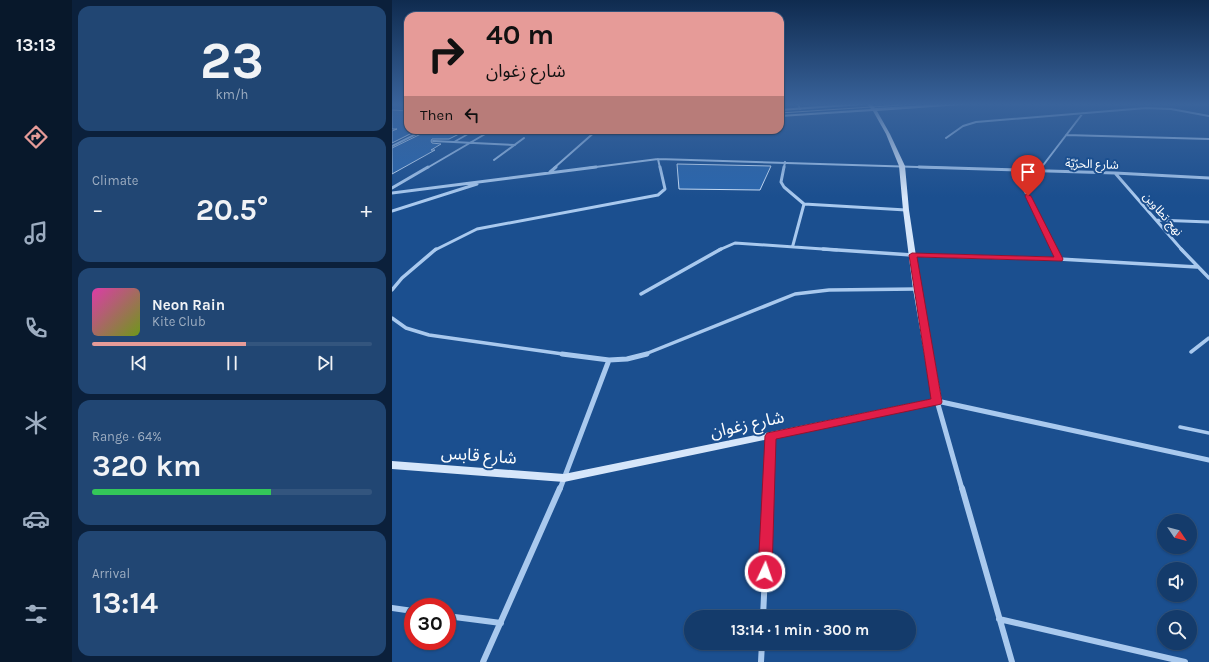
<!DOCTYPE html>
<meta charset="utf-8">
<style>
body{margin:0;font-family:Karla,"Noto Sans Arabic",sans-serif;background:#214673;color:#f1f3f6;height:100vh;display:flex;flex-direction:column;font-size:15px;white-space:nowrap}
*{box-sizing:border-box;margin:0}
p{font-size:13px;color:#9dadc1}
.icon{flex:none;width:22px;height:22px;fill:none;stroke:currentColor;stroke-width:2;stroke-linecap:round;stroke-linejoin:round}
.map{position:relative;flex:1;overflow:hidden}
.details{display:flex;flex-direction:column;gap:6px;padding:6px;background:#0b203b;width:320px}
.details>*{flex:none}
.banner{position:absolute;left:12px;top:12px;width:380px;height:122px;border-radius:12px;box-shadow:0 1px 3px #0004,0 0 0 1px #33557e;background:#e69b98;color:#111;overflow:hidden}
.needle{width:26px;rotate:125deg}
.fabs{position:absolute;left:765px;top:514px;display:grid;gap:8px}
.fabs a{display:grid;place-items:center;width:40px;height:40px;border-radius:50%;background:#143b6b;box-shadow:0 1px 3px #0004,0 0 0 1px #33557e;font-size:20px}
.speed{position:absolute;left:12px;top:598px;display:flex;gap:8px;font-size:20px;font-weight:700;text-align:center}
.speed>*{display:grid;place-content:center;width:52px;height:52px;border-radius:50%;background:#143b6b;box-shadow:0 1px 3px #0004,0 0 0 1px #33557e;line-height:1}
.speed .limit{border:6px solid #d22;background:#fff;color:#111}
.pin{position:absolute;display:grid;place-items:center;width:34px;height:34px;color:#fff;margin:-41px -17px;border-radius:50% 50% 50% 0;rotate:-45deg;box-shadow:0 0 4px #0007}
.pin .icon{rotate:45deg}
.me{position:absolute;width:44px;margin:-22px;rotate:3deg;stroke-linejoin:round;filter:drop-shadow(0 0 3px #0008)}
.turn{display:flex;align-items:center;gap:14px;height:84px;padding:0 16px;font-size:18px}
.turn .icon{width:52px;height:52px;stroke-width:2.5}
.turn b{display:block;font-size:28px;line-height:34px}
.then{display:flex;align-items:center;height:38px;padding:0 16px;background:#0003;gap:8px;font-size:15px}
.big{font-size:30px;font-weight:700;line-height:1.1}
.details .tile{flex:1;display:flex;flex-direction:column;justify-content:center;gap:6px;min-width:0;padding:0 14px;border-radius:12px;background:#214673}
.details .dial{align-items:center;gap:0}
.dial b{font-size:52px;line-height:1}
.song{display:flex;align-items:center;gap:12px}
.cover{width:48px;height:48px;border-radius:6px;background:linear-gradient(135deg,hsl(320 70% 55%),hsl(80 70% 35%))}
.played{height:4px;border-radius:2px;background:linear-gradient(90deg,#e69b98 55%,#33557e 55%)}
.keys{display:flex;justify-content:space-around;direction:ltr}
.heat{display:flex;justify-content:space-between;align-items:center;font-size:22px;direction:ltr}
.charge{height:6px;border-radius:3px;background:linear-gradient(90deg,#34c759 64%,#33557e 0)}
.trip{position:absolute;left:292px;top:610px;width:232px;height:40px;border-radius:20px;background:#143b6b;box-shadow:0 1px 3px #0004,0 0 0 1px #33557e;font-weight:700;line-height:40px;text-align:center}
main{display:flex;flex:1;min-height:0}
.dock{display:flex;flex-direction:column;width:72px;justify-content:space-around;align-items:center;background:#08182b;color:#9dadc1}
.dock .icon{width:28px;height:28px}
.dock .current{color:#e69b98}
.dock b{font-size:18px;color:#f1f3f6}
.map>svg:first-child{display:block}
</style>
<main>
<nav class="dock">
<b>13:13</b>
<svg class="icon current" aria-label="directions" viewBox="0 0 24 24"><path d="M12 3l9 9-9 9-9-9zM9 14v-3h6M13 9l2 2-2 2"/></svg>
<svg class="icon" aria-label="music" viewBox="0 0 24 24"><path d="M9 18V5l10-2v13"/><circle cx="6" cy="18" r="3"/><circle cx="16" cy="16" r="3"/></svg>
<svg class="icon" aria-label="phone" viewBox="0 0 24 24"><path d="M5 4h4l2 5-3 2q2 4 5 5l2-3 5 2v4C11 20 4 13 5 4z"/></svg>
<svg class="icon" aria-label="climate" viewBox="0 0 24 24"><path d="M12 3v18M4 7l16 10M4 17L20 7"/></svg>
<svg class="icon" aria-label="car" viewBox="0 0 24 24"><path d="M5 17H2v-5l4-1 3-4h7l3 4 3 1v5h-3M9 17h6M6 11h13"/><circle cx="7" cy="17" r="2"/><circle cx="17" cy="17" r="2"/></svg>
<svg class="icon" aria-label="filters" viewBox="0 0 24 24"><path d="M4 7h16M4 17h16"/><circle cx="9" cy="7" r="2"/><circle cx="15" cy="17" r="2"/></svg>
</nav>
<section class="details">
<div class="tile dial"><b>23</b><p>km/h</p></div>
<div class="tile"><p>Climate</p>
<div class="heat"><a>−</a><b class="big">20.5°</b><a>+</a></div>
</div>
<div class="tile">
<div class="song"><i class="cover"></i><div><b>Neon Rain</b><p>Kite Club</p></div></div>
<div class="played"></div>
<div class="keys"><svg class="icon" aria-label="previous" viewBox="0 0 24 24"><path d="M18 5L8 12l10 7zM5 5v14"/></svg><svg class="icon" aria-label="pause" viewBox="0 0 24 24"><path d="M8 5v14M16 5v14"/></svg><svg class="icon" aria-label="next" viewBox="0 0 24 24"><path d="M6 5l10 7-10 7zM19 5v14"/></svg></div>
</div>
<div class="tile"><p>Range · 64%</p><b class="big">320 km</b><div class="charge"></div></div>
<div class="tile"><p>Arrival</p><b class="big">13:14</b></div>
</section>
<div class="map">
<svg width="817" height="662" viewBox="0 0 817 662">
<rect width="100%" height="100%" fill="#1b4f8f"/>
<!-- building -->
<path fill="#2a66ad" stroke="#cfe3fa" d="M0,110l16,1v19h10l-26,13v-12l5,-2h-5z
M34,130h36l-4,2 3,1 -12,6h-17l-1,2 1,2 9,1 -10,6h4l-43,24v-26l33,-16z
M285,164l94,2 -11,24 -81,-1z"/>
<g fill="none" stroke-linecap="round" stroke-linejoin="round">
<!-- lane-far1 -->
<path stroke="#a9c9ee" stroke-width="1.5" d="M62,142l21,-12"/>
<!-- lane -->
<path stroke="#a9c9ee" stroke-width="3.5" d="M788,427l29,6"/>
<!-- street-far4 -->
<path stroke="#a9c9ee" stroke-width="2" d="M406,104l2,5
M674,135l143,4
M554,138l17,-12 13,-4 170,-14 25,1 38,7
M41,141l82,4
M0,146l32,-16
M266,159l2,9
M102,160l30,-22
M35,168l65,-38
M162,168l43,-38
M196,168l70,-9 293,9
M392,168l1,-6
M649,168l42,-55"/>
<!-- street-far3 -->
<path stroke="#a9c9ee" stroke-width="3" d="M392,167l-3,15 3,5 20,17
M527,167l196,6 94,5
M623,170l39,80
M647,171l3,-4
M158,172l6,-5
M723,173l67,77
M0,188l36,-21
M0,193l204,-26
M0,211l85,-27
M764,220l53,2
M401,245l11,-41 102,6
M43,250l42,-21 181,-34 7,-6 -5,-22
M327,250l16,-7 102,7"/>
<!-- street-far2 -->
<path stroke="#a9c9ee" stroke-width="3.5" d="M431,249l89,6 147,4 138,8
M662,249l5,10
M789,249l28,29
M0,290l10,-12 34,-29
M249,294l80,-45
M0,318l14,10 23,7 141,20
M799,352l18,-14
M251,355l152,-61 34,-4 88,-1"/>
<!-- street-far1 -->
<path stroke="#a9c9ee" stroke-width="5" d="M170,354l47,6 18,-1 20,-5
M168,489l49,-129
M377,489l2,-53
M570,489l-25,-88 272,59"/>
<!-- street -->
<path stroke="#a9c9ee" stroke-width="6" d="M570,488l50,174
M0,608l21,3
M55,616l54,7
M371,617l6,-129
M607,619l186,43
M91,662l77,-174
M369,662l1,-19"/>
<!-- secondary -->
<path fill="#d6e6fa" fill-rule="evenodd" d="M455,104h18l-2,1 -83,6v-2z
M475,104h4l4,4 69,-4h19l-2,1 -84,6 13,23 15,32 4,44 12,79 21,112 -2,2 -376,79 -172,-13v-8l172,13 368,-75 -19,-110 -10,-79 -4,-44 -13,-32 -13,-23 -93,6v-2l91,-6z"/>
<!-- tram -->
<path stroke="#fff" stroke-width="1" d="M388,113l137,-9"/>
</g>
<!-- sky -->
<linearGradient id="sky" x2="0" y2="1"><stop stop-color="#0f2b4f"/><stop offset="0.53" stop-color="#39639b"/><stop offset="1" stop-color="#39639b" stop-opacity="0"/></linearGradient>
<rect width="817" height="197" fill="url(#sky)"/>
<!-- route -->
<path fill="#e11d48" stroke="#92132f" d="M634,194l5,2 32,63 -1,2 -145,-4 25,145 -1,2 -4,1 -161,34 -4,133 -2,4 -5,2 -5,-2 -2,-4 7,-136 2,-3 164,-34 -22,-144 3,-2 142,4 -29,-61z"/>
<g text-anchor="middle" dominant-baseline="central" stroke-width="4" stroke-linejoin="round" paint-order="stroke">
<!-- far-street labels -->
<g font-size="12" fill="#fff" stroke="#1b4f8f">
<text transform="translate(700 164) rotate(2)">شارع الحرّيّة</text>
<text transform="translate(771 214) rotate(49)">نهج تطاوين</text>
</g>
<!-- near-street labels -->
<g font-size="17" fill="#fff" stroke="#1b4f8f">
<text transform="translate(355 424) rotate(-12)">شارع زغوان</text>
<text transform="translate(87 455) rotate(4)">شارع قابس</text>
</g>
</g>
</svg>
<div class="fabs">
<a><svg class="needle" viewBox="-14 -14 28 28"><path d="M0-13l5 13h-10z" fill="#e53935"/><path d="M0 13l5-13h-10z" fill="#9dadc1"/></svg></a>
<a><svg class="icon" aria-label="sound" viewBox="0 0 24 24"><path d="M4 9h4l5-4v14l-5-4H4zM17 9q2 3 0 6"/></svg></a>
<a><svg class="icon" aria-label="search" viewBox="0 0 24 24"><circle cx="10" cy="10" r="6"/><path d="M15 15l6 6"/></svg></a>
</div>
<div class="speed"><div class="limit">30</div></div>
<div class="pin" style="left:636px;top:196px;background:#d93025"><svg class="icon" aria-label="arrive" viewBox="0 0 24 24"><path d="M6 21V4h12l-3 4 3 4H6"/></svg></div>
<svg class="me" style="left:373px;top:572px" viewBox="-20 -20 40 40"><circle r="17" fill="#e11d48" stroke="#fff" stroke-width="3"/><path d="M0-11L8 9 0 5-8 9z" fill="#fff"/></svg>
<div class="trip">13:14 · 1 min · 300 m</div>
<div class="banner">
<div class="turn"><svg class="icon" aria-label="right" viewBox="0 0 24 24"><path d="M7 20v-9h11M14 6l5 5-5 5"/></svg><div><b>40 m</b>شارع زغوان</div></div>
<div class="then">Then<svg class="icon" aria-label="left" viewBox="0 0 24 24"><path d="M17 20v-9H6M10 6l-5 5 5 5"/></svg></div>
</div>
</div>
</main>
